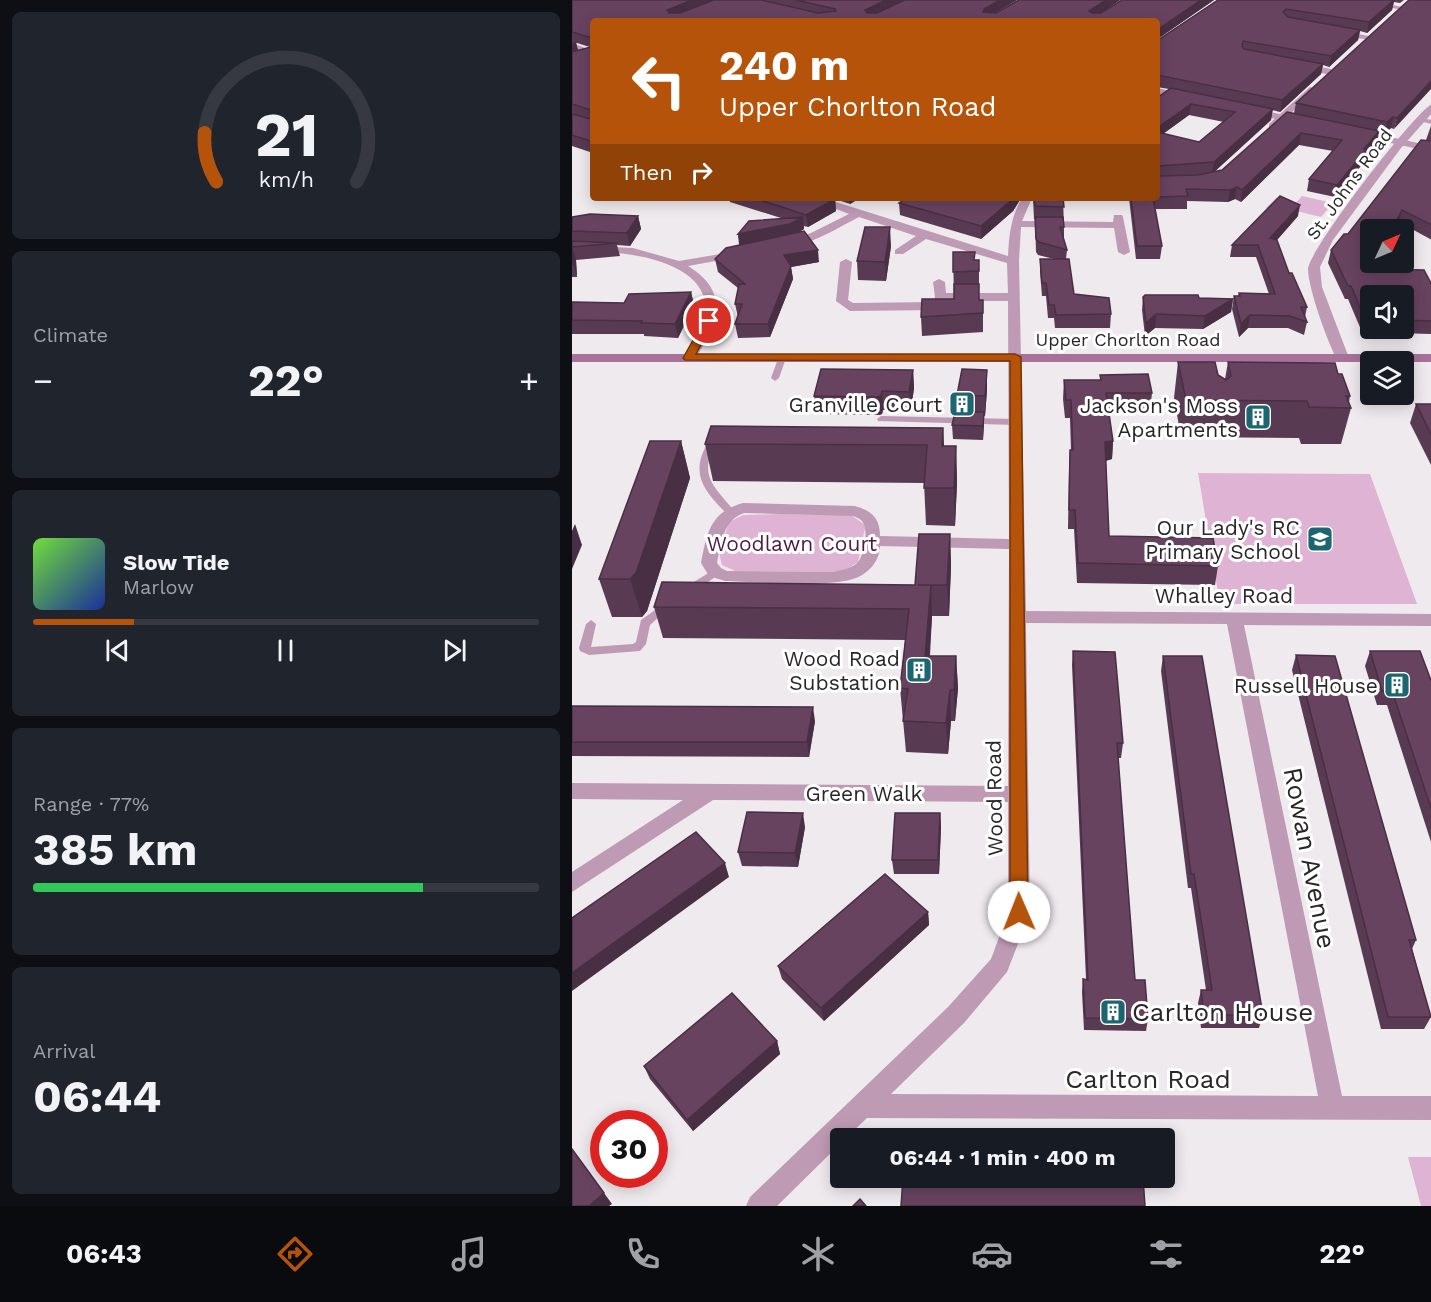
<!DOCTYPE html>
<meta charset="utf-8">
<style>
body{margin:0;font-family:"Work Sans",sans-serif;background:#20242c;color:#f1f3f6;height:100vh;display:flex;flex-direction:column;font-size:22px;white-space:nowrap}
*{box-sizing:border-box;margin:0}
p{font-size:20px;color:#9ea1a6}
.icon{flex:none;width:33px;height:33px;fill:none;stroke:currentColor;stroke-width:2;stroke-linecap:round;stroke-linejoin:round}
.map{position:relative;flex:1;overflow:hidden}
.side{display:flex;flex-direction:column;gap:12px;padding:12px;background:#0d0f14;width:572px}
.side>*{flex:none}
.banner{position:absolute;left:18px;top:18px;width:570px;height:183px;border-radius:6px;box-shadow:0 3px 15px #0003;background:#b45309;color:#fff;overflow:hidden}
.needle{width:39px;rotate:46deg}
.buttons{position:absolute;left:788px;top:219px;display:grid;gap:12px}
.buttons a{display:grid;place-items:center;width:54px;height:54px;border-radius:6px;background:#171b24;box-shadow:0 3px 15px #0003;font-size:30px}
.speed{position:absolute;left:18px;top:1110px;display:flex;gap:12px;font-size:30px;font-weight:700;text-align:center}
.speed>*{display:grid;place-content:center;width:78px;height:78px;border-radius:50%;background:#171b24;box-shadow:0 3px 15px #0003;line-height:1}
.speed .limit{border:9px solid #d22;background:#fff;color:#111}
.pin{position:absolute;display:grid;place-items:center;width:51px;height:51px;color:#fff;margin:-26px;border:3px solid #fff;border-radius:50%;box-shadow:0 2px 6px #0007}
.me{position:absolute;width:66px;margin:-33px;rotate:359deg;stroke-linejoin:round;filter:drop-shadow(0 0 4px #0008)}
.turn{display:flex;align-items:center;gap:21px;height:126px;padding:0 30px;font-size:27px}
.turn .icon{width:78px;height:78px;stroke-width:2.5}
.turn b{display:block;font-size:42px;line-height:51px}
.then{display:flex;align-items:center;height:57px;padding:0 30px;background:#0003;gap:12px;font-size:22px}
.big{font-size:45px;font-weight:700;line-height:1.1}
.side .tile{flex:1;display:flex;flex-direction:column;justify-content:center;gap:9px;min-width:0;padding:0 21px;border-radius:9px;background:#20242c}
.side .dial{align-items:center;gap:0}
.dial svg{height:156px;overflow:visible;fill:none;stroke:#363941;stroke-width:7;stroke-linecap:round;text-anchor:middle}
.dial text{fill:#f1f3f6;stroke:none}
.song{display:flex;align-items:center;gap:18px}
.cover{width:72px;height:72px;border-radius:9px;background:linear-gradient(135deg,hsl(100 70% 55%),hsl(230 70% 35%))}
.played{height:6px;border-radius:3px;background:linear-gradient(90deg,#b45309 20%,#363941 20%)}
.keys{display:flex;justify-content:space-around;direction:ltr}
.heat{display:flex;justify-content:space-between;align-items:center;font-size:33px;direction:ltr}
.charge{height:9px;border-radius:4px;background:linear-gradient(90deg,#34c759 77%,#363941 0)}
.trip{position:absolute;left:258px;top:1128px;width:345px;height:60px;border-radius:6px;background:#171b24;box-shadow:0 3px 15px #0003;font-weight:700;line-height:60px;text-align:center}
.tab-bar{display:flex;height:96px;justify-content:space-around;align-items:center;background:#090b0e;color:#9ea1a6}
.tab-bar .icon{width:42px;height:42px}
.tab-bar .on{color:#b45309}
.tab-bar b{font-size:27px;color:#f1f3f6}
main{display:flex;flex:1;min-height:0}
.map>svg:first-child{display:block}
</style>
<main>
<section class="side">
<div class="tile dial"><svg viewBox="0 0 100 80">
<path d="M14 69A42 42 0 1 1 86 69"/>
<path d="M14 69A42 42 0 0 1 8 44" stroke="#b45309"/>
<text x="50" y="56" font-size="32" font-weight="700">21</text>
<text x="50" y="72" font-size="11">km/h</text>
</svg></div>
<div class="tile"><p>Climate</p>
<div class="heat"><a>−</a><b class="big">22°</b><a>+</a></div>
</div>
<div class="tile">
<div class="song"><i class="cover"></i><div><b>Slow Tide</b><p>Marlow</p></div></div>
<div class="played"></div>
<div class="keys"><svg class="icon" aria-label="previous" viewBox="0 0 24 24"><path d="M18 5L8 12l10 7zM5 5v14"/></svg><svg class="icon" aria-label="pause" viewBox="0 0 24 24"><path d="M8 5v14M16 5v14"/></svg><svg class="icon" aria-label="next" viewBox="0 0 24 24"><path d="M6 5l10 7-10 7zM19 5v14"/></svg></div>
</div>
<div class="tile"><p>Range · 77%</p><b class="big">385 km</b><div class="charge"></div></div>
<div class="tile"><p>Arrival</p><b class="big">06:44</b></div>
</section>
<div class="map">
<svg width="860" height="1206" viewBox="0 0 860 1206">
<rect width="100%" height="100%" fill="#efeaee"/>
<!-- green -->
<path fill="#dfb3d3" d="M730,196l31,7 -12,14 -41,-10 -14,1 10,-10 20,5z
M626,473l172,1 47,130h-197z
M206,514l73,1 13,9 1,4 -7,34 -13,8 -13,2 -97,-1 -13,-6 -3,-12 10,-31 14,-7z
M836,1157h23v49h-10z"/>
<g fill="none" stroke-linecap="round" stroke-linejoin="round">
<!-- service -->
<path fill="#bf9ab5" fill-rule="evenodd" d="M848,118l12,2v4l-14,-3 -1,-1z
M207,356h6l1,2 -7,20 -4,3 -4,-3z
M309,416l135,3 4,3 -4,3 -138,-4 -1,-2z
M141,438l4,3c-20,35 -3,45 18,71l-5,3 -3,-1c-25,-25 -38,-42 -17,-75z
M143,569l4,1 1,2 -1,2 -27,20h-8l-1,-3 1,-3z
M93,603l5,4 -20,18 -4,19 -6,7 -51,4 -9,-4 -1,-3 7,-24 5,-4 5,4 -5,23 42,-3 3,-2 5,-22z"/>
<!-- minor -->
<path fill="#bf9ab5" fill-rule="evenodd" d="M779,0h17l39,8 -4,2z
M765,30l32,6 4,2 -4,2 -35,-6 -1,-2z
M0,43l21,8v4l-21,-7z
M728,63l31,6 4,3 -4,3 -34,-7v-4z
M738,87l7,2 -42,39h-6v-4z
M860,104v9l-31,35 -68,92 -13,27 2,20 27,71 -1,3h-10c-10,-17 -30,-73 -30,-92 1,-19 105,-155 124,-165z
M236,198h15l185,58c1,-21 3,-40 14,-58h10l-10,23 91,1 1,-7h8l1,2 7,35 -6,3 -6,-3 -4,-24 -93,-1 -2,34 7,350 406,3v12l-188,-1 98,471h90v24l-565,-2 -21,20h-6v6l-63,62h-31l4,-9 198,-190 43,-48 17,-46v-111l-295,-2 -141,92v-20l111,-72 -111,-1v-16l436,3 1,-237 -129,-3c0,14 -11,27 -24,32 -25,10 -101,4 -131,3l-16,-5 -8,-13c6,-30 9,-51 42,-60l112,3c17,5 25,12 25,30l129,3 -1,-238h-63l-4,8 -4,1 -87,1 -14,-10 4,-39 6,-3 6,3 -4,38 5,3 80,-1 2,-5 -2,-15 6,-3 6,3 1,11h62l-1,-30 -81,-24 -23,15h-8v-4l21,-14 -57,-19c-18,9 -56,33 -76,29v-4l28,-9 38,-19zM172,513l109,3c1,0 7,3 8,4 9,8 3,38 -5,44 -7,5 -15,6 -23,8l-106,-1 -6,-3 -4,-5c4,-19 6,-43 27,-50zM454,623l201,1 91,472 -427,-2 73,-71 43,-51 23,-59z
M0,245l61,3 46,13 59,-10 6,3 -6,3 -50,9c45,28 28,59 6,95l-5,1 -6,-4c7,-15 24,-33 23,-50 -3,-53 -95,-58 -134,-57z"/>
<!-- tertiary -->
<path fill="#bf9ab5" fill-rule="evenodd" d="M585,88l31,7 1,2 -4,3 -28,-6z
M680,108l51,11 5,3 -5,3 -54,-12v-4z
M785,130l75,16v6l-78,-17v-4z"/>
<!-- secondary -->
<path fill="#a7729a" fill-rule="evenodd" d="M0,354h860v8h-860z"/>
</g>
<!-- wall -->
<path fill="#593a53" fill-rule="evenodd" d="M0,0h445l-22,13h1l23,-13h101l-20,13 22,-13h92l-56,39v1l60,-40h186l-4,3 -6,-1 -2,8 -25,23 -7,-2 -2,9 -29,27 -6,-2 -2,9 -41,38 -8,-2 -1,10 -57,52 8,-2 72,-57 2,-10 136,-103 -38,129 -3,-1 -7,6 -5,-2 -2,11 -12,14 -1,5 -29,35 -28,-6 2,-12 24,-28 -34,-6 -58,57 -6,-3 -7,3 -41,-1v8h-32l7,37 -2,13h-24l-7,-61h28v-102l1,1 11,-8 -12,-2v-66h-564v132l-21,-7zM4,43h1l13,4 -12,3zM617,115l35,7 -25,20 -36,-8z
M860,123v117l-33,-18 -4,8h-25v32h9l-3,7 56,16v49l-70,-2 -14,-33h-3l-17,-36 3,-13 17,-16 78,-94zM798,296h33v32h-33z
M156,198h132l-10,6 -15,-5 1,12 -28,16 -4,-1v3l-5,3 20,30 -28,5 2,12 -23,58 -32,1 -3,-14 3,-7 -3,-13 3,-16 -20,-16 -3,-13 24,-14 -1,-11 43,-16 -51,-16 -1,-3z
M335,198h114l-8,13 -32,28 -81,-24 -1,-12z
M461,198h30l1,29v12l3,11 -1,9 8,35 37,20 -1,14h-55l-1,-10h-6l-2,-22h-4l-2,-24v-13h14l-16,-4 -2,-3 -1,-33h-1z
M66,216l3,13 -11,17 -13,-1 3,11 -44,4 1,17h-5v-60z
M726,216l-21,24 12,33 18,34 -2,10 2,5 -3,13 -16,-7h-40l-9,9 -7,-28 2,-13h4l1,-3 30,1 -13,-37h-26l2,-12z
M319,246l-5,35 -28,-1 -1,-19z
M381,252l22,8h4v40l4,13v19l-61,4 -1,-19 33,-18z
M119,292l3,13 -16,33 -34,-2v-2h-72v-32l52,1z
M571,297l56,1 34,1 -2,13 -28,17 -48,-1 -10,8 -3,-26z
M606,362l40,13 7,4 3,-17 110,12 12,22 -1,6 2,6 -10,36h-40l-2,-6 -118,-1 -7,-39z
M341,370l1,18 -3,22h-28l-1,4 -3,1 -62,-1 -3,-18z
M528,375l52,18 -2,19h-41l4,29 -1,18 -6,2 3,75 109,30 -3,19 -138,-2 -3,-54h-6l1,-60 1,-19h1l-1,-32h-5l-2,-19 1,-19h36z
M415,390l-2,26h-1l-1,24 -30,-1 -1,-14 5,-13v-17z
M844,404h16v63l-22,-44z
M371,428l1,18h12l1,37 -2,43 -29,-1 -2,-42 -211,-2 -8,-37z
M109,441l9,37 -43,133 -5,6h-30l-13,-38z
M378,534l1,32 -2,50h-17l-2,40h26l2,32 -3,33h-4l-3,33 -42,-2 -6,-64 5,-48 -242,-2 -9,-31 261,-22z
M501,651l50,92 -2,15h-3l17,222 13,39 -2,12 -62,-1 -2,-38 1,-13h3l-14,-314z
M798,651l62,32v162l-45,-140h-10l-12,-39z
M724,655l120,285 -4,9 19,68 -7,12h-43l-89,-359z
M591,656l100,359 -4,13h-58l-3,-25 3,-13h5l-15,-102h-3l-27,-217z
M0,706l243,15 -6,36 -237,-1z
M368,813l1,14 -2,47h-45l-2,-14z
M233,827l-7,40 -56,-1 -4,-14z
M356,912l1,13 -105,96 -42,-42 -4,-13z
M205,1041l3,13 -87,77 -43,-52 -6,-13z"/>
<!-- shaded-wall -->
<path fill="#492f43" d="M120,0h26l-49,20 -2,-10z
M314,0h19l-39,21 -1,-11z
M428,0h17l-33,19 -1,2 1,-12z
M534,0h14l-31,21v-10z
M629,0h13l-57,39v-9z
M822,0l-2,10 -25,23 2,-11z
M788,30l-2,10 -29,27 2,-11z
M4,42l2,10 -6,3v-12z
M751,64l-2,10 -41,38 2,-12z
M860,80v8l-38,41 3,-11z
M619,104l-2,11 -32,23v-10z
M701,109l-2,11 -59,54 2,-12z
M821,117l-2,11 -7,6 3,-12z
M807,131l-2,12 -12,14 -1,5 -29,35 2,-12 27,-36z
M729,133l-2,12 -58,57 1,-12z
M665,187l-2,12 -7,3 2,-12z
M277,198h11l-10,6z
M442,198h7l-8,13 -32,28v-13z
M263,199l1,12 -28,16 -2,-12z
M728,205l-2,11 -30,34 2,-12z
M830,210l-3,12 -4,8h-3z
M66,216l3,13 -11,17 -3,-13z
M231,217l1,12 -12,7 -52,11 -2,-13z
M318,227l1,19 -5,35 -1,-19z
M0,247l4,13 1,17 -4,-13z
M246,250l1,12 -28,5 2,12 -23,58 -2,-13 16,-69z
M804,262h3l-10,20 4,-13z
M119,292l3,13 -16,33 -3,-14z
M661,299l-2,13 -28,17 2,-13z
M584,314l-1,14 -10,8 1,-13z
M678,315l-2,13 -9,9 2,-13z
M341,370l1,18 -3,22 -2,-18z
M415,370v20l-2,26v-20z
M310,391l1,19 -1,4 -3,1 -2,-18z
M412,412v14l-1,14v-14z
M371,428l2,37 -3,-19z
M109,441l9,37 -43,133 -5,6 -12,-38z
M541,441l-1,18 -9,2 2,-19z
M384,446l1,37 -2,43 -1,-38z
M3,524l7,21 -10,24v-38z
M378,534l1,32 -2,50 -2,-31z
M359,585l1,31 -5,71 -2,-31z
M384,656l2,32 -3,33 -1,-31z
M378,690l1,31 -3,33 -2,-31z
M241,707l2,14 -6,36 -2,-15z
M231,813l2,14 -7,40 -3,-14z
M368,813l1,14 -2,47 -1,-14z
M153,863l4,14 -157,114v-18z
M356,912l1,13 -105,96 -3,-13z
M205,1041l3,13 -87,77 -6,-11z
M32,1193l8,11 -3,2h-20z"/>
<!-- building -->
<path fill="#684360" stroke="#492f43" stroke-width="1.5" d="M0,0h120l-25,10 2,3h11l34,-13h47l57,13 18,-2 -1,-2 -39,-9h90l-21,10 2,3h10l28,-13h95l-16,9 -1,3 13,1 23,-13h87l-17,11 3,2h9l21,-13h79l-44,30v-9h-564v121l-21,-7v-21l19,5v-9l-19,-6v-52l19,-5 1,-9 -20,-6z
M646,0h176l-25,22 -83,-13 -3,3 5,5 72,13 -29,26 -88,-15 -1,5 2,3 79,15 -41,36 -125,-25v-42l1,7z
M837,0h23v80l-35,38 -4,-1 -6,5 -91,-19z
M599,88l102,21 -59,53 -56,4 -1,4v-38l42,10 36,-30 -44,-8 -34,24v-32l1,1z
M715,112l92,19 -15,18 2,1 -29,35 -28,-6 33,-39 -41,-7 -59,57 -5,-3 -7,3 -44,-1 2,7 -31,1v-19h3l-3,-1v-2l1,1 40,-1 24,-5z
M849,140l11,1v84l-30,-15 -10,20h-22v32h6l-3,7 51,1 8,15v36l-29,-1v-24h-33v23h-5l-14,-33h-3l-17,-36 13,-16h4z
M708,196l20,9 -30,33 7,2 12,33h3l15,34h-6l6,15 -17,-6 -40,-1 -9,9 -7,-28h6l-1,-3 36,1 -17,-49h-26z
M182,198h78l3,1 -29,16z
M335,198h107l-33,28 -82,-23z
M462,198h29l1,9 -29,-1z
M559,198h22l9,48h-25z
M18,214l48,2 -11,17 -55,-2v-14z
M231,217l-13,7 -52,10 11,-13z
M463,217h28l1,10h-4l7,23 -28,-8 -3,-3z
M293,227h25l-5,35 -28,-1z
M232,231l14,19 -34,5 7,11 -23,58h-33l7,-20h-7l4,-20h6l-30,-25 11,-11z
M0,241l45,2 -45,4 1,17h-1z
M381,252h22l-1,8h5v11l-26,1z
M468,259h29l5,35 35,4 2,16 -55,1 -2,-10h-5l-3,-22h-4z
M382,284h25v16h4v13l-62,4 1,-18h32z
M119,292l-16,32 -34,-1 1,-2 -70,-1v-18l52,1 5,-9z
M573,295h53l1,3 34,1 -28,17 -49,-2 -10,9 -3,-26z
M606,362h37l3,13 8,5 5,-4 -3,-14 107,1 3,11h4l8,22h-4l5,12 -42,-1 -2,-6 -121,-1z
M249,369l92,1 -4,22 -27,-1 -1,5 -4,1 -63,-1z
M390,369l25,1 -2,26 -28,-1z
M576,374l4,19h-46l7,48 -8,1 4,94 104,2 5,28 -140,-3 -3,-53h-6l1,-60h3l-2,-50h-5l-2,-20h37l-1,-5z
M844,404h16v32z
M383,412h29l-1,14 -31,-1z
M139,426l232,2 -1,18h14l-2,42h-30l3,-43 -222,-1z
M78,441h31l-45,132 -6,6h-31z
M347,534h31l-3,51h-29h13l-6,71h31l-2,34h-4l-4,33 -43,-2 5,-32 -8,-1 9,-79 -255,-2 8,-25 253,3z
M501,651l42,1 8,91h-6l18,237h10l3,39 -63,-1 -2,-39 5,1z
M798,651h50l12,32v128l-40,-120h-10z
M724,655l39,1 81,284h-7l22,77h-43z
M591,656h39l61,359h-59l-3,-25h11l-18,-116h-3z
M0,706l241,1 -6,35h-235z
M175,812l56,1 -8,40 -57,-1z
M323,813h45l-2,47h-46z
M124,832l29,31 -153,110v-55z
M313,874l43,38 -107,96 -43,-42z
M160,993l45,48 -90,79 -43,-54z
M0,1149l32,44 -15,13h-17z
M331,1178h240l2,28h-244z
M288,1199l6,7h-13z"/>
<!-- route -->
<path fill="#b45309" stroke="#753606" stroke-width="1.5" d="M133,319l9,2 -18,33h319l6,3 7,555 -3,6 -6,2 -6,-2 -3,-6v-551l-325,-1 -2,-2z"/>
<!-- icons -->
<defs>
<symbol id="building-square" viewBox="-11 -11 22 22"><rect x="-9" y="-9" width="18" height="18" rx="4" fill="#1c6672" stroke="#fff"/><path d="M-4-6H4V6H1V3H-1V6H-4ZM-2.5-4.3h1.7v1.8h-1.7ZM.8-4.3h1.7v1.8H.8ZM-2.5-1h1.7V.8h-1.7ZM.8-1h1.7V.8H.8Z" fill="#fff"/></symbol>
<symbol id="school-square" viewBox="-11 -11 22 22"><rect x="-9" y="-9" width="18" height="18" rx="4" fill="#1c6672" stroke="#fff"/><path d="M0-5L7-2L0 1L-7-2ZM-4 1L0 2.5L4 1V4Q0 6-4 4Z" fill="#fff"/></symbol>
</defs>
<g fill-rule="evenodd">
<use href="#building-square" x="375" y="389" width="30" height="30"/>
<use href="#building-square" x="671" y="402" width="30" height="30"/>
<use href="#school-square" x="733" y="524" width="30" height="30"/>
<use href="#building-square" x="332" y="655" width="30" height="30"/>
<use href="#building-square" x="810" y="670" width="30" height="30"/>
<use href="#building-square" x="526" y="997" width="30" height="30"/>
</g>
<g text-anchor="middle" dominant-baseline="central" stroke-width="6" stroke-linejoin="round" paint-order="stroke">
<!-- far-street labels -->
<g font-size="18" fill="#282627" stroke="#fff">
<text transform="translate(777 184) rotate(-54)">St. Johns Road</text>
<text x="556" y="339">Upper Chorlton Road</text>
</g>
<!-- poi labels -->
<g font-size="21" fill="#282627" stroke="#fff" text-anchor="end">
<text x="370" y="404">Granville Court</text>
<text x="666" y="405">Jackson's Moss<tspan x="666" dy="24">Apartments</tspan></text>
<text x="728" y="527">Our Lady's RC<tspan x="728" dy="24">Primary School</tspan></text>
<text x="328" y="658">Wood Road<tspan x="328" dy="24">Substation</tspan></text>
<text x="806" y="685">Russell House</text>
</g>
<!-- park labels -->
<g font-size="21" fill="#4e1944" stroke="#fff">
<text x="220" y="543">Woodlawn Court</text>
</g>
<!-- street labels -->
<g font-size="21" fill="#282627" stroke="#fff">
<text x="652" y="595">Whalley Road</text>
<text x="292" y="793">Green Walk</text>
<text transform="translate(422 798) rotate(-91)">Wood Road</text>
</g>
<!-- near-street labels -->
<g font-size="26" fill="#282627" stroke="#fff">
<text transform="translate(738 858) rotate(79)">Rowan Avenue</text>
<text x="576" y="1079">Carlton Road</text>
</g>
<!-- near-poi labels -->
<g font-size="26" fill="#282627" stroke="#fff" text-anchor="start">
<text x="560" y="1012">Carlton House</text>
</g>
</g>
</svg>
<div class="buttons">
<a><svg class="needle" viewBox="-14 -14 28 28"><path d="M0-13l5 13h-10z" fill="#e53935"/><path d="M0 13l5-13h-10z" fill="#9ea1a6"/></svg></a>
<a><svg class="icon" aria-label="sound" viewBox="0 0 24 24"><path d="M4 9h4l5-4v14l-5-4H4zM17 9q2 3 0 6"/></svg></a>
<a><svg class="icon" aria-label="layers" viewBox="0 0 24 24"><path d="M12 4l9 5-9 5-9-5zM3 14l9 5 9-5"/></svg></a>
</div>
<div class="speed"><div class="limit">30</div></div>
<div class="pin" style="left:137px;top:321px;background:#d93025"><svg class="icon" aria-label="arrive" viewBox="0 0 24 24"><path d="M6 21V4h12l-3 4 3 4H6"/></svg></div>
<svg class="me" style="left:447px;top:912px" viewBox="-20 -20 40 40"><circle r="19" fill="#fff"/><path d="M0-13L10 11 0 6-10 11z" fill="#b45309"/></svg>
<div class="trip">06:44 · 1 min · 400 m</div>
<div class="banner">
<div class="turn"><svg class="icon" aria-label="left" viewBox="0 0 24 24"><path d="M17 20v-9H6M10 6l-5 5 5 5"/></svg><div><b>240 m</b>Upper Chorlton Road</div></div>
<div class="then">Then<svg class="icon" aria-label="right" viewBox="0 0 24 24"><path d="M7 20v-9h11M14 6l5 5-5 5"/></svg></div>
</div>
</div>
</main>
<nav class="tab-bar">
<b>06:43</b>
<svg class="icon on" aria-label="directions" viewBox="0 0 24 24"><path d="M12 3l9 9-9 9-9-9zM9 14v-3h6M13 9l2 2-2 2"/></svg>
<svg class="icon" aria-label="music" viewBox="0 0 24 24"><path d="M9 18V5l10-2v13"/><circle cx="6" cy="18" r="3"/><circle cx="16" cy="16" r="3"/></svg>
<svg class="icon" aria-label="phone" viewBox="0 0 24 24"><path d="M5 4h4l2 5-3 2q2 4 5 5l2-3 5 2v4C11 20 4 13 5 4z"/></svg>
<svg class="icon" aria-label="climate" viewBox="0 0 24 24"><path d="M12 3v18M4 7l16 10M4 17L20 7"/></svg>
<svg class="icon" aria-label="car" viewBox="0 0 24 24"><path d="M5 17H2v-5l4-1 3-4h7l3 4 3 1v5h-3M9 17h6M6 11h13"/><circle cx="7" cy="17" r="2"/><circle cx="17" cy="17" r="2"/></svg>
<svg class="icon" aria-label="filters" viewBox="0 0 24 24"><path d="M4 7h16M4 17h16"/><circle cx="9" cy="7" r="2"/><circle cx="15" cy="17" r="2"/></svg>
<b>22°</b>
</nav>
